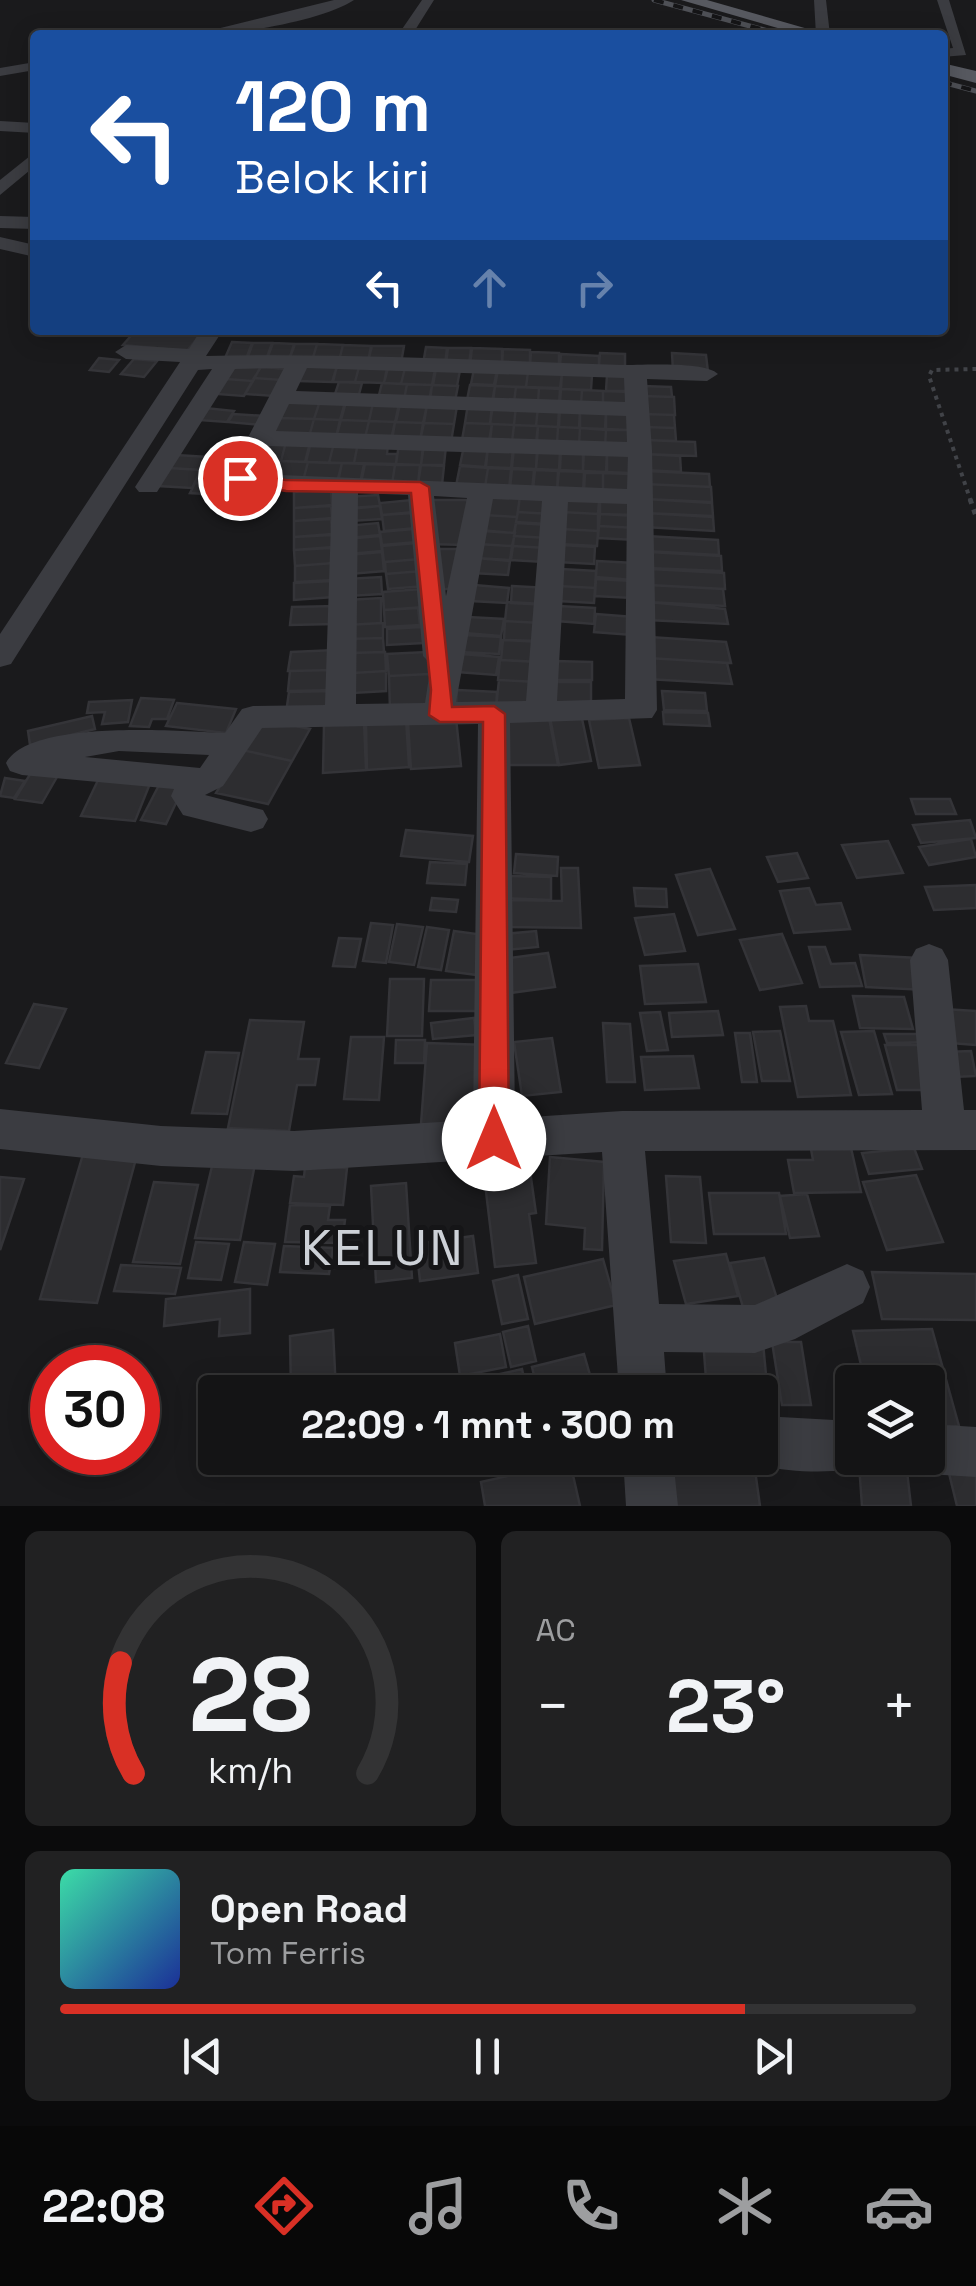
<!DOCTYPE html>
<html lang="id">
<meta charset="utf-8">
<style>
body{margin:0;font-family:"Space Grotesk",sans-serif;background:#212122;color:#f1f3f6;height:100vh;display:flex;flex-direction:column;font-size:38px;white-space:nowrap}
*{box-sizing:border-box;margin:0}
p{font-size:32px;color:#9d9ea0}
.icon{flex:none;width:55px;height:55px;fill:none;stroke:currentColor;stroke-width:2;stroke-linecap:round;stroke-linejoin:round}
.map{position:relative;height:1506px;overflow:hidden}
.panel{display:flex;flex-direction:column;gap:25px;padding:25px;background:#0b0b0c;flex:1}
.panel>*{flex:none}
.top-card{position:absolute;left:30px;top:30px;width:918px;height:305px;border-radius:10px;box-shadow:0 5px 25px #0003,0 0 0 2px #333334;background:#1a4fa0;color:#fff;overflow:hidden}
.tools{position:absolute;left:835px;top:1365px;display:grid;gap:20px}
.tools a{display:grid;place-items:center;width:110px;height:110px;border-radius:10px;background:#141415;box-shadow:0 5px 25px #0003,0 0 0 2px #333334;font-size:50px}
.speed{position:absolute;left:30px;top:1345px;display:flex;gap:20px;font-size:50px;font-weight:700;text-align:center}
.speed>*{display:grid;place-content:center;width:130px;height:130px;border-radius:50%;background:#141415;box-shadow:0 5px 25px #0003,0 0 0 2px #333334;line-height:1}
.speed .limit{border:15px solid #d22;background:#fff;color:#111}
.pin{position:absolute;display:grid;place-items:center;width:85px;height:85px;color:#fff;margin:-42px;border:5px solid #fff;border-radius:50%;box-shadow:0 2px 10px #0007}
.me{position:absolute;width:110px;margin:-55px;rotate:0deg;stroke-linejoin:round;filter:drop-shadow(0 0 8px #0008)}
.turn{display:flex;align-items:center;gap:35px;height:210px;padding:0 40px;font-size:45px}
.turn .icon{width:130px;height:130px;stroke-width:2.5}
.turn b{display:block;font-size:70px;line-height:85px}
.lanes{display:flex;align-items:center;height:95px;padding:0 40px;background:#0003;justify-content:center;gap:50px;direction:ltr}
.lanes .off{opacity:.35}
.big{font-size:75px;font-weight:600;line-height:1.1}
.panel .card{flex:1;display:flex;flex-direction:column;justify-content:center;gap:15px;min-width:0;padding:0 35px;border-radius:15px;background:#212122}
.panel .dial{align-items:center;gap:0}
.dial svg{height:260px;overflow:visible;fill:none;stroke:#333334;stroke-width:7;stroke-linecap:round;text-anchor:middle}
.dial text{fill:#f1f3f6;stroke:none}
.song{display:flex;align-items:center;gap:30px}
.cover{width:120px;height:120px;border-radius:15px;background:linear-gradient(135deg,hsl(160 70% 55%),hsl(230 70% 35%))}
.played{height:10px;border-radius:5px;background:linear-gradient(90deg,#d93025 80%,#333334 80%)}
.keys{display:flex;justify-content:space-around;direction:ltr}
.heat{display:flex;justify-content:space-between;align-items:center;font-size:55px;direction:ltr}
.panel .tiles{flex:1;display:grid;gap:25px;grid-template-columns:1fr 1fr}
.card:last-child{grid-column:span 2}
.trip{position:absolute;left:198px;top:1375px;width:580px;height:100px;border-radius:10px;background:#141415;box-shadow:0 5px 25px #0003,0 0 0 2px #333334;font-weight:600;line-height:100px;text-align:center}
.menu{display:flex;height:160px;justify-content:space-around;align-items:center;background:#080808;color:#9d9ea0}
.menu .icon{width:70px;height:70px}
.menu .selected{color:#d93025}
.menu b{font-size:45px;color:#f1f3f6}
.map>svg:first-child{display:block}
</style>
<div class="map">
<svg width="976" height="1506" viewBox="0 0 976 1506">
<rect width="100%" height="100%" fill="#1a1a1c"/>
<!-- building -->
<path fill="#2d2d30" stroke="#343438" stroke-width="2.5" d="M136,330h5l58,6 -12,15 -64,-6z
M232,342l20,1 -6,16 -21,-1z
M253,343h19l-6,17 -19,-1z
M273,343l21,1 -5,16 -22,-1z
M295,344h22l-5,17 -23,-1z
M317,344l26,1 -4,16h-27z
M343,345l28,1 -3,16 -29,-1z
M372,346h32l-3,17 -33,-1z
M426,347l21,1 -2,16h-22z
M448,348h23l-2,17 -23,-1z
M472,348l30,1v17l-32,-1z
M503,349l27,1v16h-28z
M531,352l28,1v14h-29z
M600,353l25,1v13l-26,-1z
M672,353l34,2 2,17 -35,-1z
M561,354l38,2v12l-39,-1z
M99,358l20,2 -10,12 -19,-2z
M134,359l23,2 -13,16 -23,-3z
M234,364l27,2 -8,15 -27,-2z
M304,365l33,1 -5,16 -33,-1z
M337,366l22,1 -4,15h-22z
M261,367l27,2 -6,11 -28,-2z
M359,367l28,1 -3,15 -29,-1z
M388,368h17l-4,16 -17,-1z
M405,368l30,1 -3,16 -31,-1z
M436,369l24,1 -3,16 -24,-1z
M474,369l23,1 -3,15 -23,-1z
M498,370l30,2 -2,15 -31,-1z
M528,372l34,1 -2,15 -34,-1z
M562,373l30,2 -1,15 -30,-1z
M607,375l22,1v15h-23z
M254,378l28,2 -8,16 -29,-2z
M225,379l28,2 -9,15 -27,-2z
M339,382l23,1 -4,15 -24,-1z
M382,383l25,1 -3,16 -26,-1z
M407,384l25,1 -3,16 -25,-1z
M432,385l26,1 -3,15h-25z
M470,385l25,1 -3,16 -25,-2z
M495,386l21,1 -2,15h-21z
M642,386l29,1 1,10 -29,-1z
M516,387l23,1 -1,15 -24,-1z
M539,388l21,1 -1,15 -21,-1z
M561,389l21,1 -1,15 -21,-1z
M582,390l21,1v15l-22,-1z
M603,391l26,1v15l-26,-1z
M643,396l31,1 1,18 -32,-1z
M285,400l35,1 -6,18 -35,-1z
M320,401l25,1 -5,18 -26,-1z
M346,402l27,1 -4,18 -28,-1z
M373,403l26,1 -4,18 -26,-1z
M400,404l27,1 -4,18 -27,-1z
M468,404l24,1 -2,19 -25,-1z
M427,405l30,1 -3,18 -30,-1z
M493,405l23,1 -2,19 -24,-1z
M516,406l22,1 -2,19 -22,-1z
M538,407l21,1 -1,19 -22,-1z
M205,408l29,3 -7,11 -29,-2z
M560,408l20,1 -1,19 -20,-1z
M580,409l26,1 -1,19 -25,-1z
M606,410l22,1 1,19 -23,-1z
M233,414l32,2 -4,9 -33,-3z
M643,414l31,1 1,13 -31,-1z
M279,418l35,1 -5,18 -36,-2z
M314,419l26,1 -4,17h-27z
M341,420l28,1 -4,17h-29z
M369,421l26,1 -4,17 -26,-1z
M395,422l28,1 -3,18 -28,-1z
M424,423l30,1 -3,18 -31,-1z
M465,423l27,1 -3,17 -27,-1z
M492,424l22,1 -2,17 -22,-1z
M514,425l24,1 -2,17 -24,-1z
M538,426l20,1 -1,17 -20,-1z
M558,427l22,1 -1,17 -22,-1z
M644,427l31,1 1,13 -32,-1z
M580,428l26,2 -1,17 -26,-2z
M606,430h23v18l-24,-1z
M644,440l51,2 1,14 -52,-2z
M262,441l24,1 -5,19h-26z
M286,442h24l-5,20 -24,-1z
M311,442l23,1 -5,20 -23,-1z
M334,443h24l-4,20h-25z
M358,443l30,1 -1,10h10l-1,10 -42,-1z
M399,444l24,1 -2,20 -25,-1z
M424,445l22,1 -2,19h-23z
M464,446l24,1 -3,20 -25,-2z
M488,447l25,1 -2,20 -25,-1z
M514,448l23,1 -1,20 -24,-1z
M538,449l22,1 -1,20 -23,-1z
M561,450l22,1v20l-23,-1z
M584,450l23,1 -1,21 -23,-1z
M607,452h22v21l-22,-1z
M208,454l32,2 -7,16 -32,-2z
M644,454l36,2 1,16 -36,-2z
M176,455l31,2 -6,13 -32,-2z
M251,461h30l-6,19 -30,-1z
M281,461l27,1 -5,19 -28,-1z
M308,462l34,1 -5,19 -34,-1z
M342,463l22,1 -4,19 -22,-1z
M365,464l30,1 -3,19 -31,-1z
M395,465h25l-2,19h-26z
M421,465l23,1 -2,19 -24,-1z
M460,466l28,2 -3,19 -29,-1z
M169,468l32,2 -9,18 -33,-2z
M488,468l23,1 -2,20 -24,-2z
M512,469l22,1 -2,20 -22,-1z
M201,470l32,2 -6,13 -32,-2z
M535,470l23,1 -1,20 -24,-1z
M559,471l25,1 -1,20 -26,-1z
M645,471l64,3 1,13 -65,-3z
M585,473h18v20l-19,-1z
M603,473l26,1v20l-26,-1z
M195,483l32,2 -5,10 -32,-2z
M645,484l66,3 1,15 -67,-3z
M331,489l1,16 -38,3v-16z
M488,494l32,2 -3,21 -33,-2z
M378,495l2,11 -31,2 -2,-11z
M520,495l32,2 -2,17 -32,-2z
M564,498l35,2 -1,14 -36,-2z
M645,499l67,4 1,13 -68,-3z
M412,500l2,12 -32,3 -2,-12z
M433,500h35l-3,45 -36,-1z
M600,500l36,2v13l-36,-1z
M331,506l1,12 -38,3v-13z
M380,506l2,13 -32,2 -1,-12z
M518,512l32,2 -2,10 -32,-2z
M562,512l36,2v17l-37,-2z
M414,513l2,15 -32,3 -2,-16z
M645,513l68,4 1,14 -69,-4z
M600,514l36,2v12l-37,-2z
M484,515l33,2 -3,16 -33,-3z
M331,519l1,15 -38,3v-16z
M378,523l2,12 -32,3 -2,-12z
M516,523l32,2 -1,13 -33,-2z
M599,526l37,2v12l-38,-2z
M414,529l3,13 -35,3 -2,-13z
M561,529l37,2 -1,15 -37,-2z
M481,531l34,2 -3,13 -34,-2z
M332,535l1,12 -39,3v-13z
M380,536l2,15 -34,3 -2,-15z
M514,536l33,2 -1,10 -33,-2z
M646,536l72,4 1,15 -73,-4z
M417,543l3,16 -36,3 -2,-16z
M479,544l33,2 -2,14 -34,-2z
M560,545l35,2 -1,17 -36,-2z
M513,546l33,2 -2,14 -33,-2z
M332,548l1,15 -38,3 -1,-16z
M433,549h27l1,40h-28z
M382,552l2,19 -34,3 -2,-19z
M648,552l73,4 1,15 -74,-3z
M476,558l34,3 -2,14 -35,-2z
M420,559l2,12 -36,3 -1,-12z
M597,561l37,2 -1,17 -37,-3z
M333,563v17l-38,2v-16z
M561,569l35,2 -1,17 -36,-2z
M650,569l74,4 1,16 -75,-4z
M422,571l3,15 -37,3 -2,-15z
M381,577l1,17 -34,2 -1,-17z
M596,579l36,2v17l-37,-2z
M333,581v16l-39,3v-17z
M474,585l35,3 -2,15 -36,-2z
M648,585l75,4 2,17 -77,-4z
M512,586l36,2 -1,17 -36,-2z
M559,586l36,2 -1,15 -36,-2z
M422,589l2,18 -40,3 -1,-18z
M381,598v25l-34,2v-25z
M507,602l36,2 -1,19 -37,-2z
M647,602l78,7 3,15 -80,-4z
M336,606l-1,18 -45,1 2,-18z
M558,606l37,2 -1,16 -37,-3z
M418,608l2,17 -35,2 -1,-17z
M596,614l37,3 -1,18 -38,-3z
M468,617l36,2 -3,17 -36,-3z
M505,621l36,2 -1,18 -36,-1z
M383,623v15l-36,1v-14z
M422,627l1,16 -36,2v-16z
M464,635l37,2 -2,17 -38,-2z
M649,637l77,5 5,21 -83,-5z
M383,638l1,14 -37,1v-14z
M503,640l38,2 -1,20 -39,-2z
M336,650l-2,20 -46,1 3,-19z
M385,652l1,19 -33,2v-20z
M427,652l2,22 -40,2 -2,-22z
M461,654l38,3 -3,18 -38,-3z
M649,658l78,5 5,21 -84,-5z
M500,660l38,2 -1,20 -39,-2z
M554,661l38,1v18h-39z
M336,670l-2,20 -46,1 2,-20z
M386,671v20l-33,2v-20z
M431,674l1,36h-42l-1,-34z
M499,680l38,2 -1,24 -40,2z
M552,682h39v25l-40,2z
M457,690l40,2 -1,16 -40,1z
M335,691l-1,21 -48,1 3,-21z
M662,691l43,2 2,18 -43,-1z
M141,698l33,2 -7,19h-15l-3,8 -19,-1z
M132,700l-4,22 -26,2 3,-12 -18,1 2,-11z
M177,703l59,6 -10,24 -60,-7z
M663,712l45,1 2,13 -46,-2z
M581,714l10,47 -32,4 -9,-48z
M92,716l3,13 -65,16 -2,-14z
M456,718l5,48 -50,3 -3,-47z
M549,718l9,47h-59l2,-43z
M629,718l11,47 -41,3 -10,-48z
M261,719l49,10 -18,32 -50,-11z
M406,719l3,48 -42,3 -1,-48z
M364,722l2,48 -43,3 1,-48z
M242,750l50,11 -24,43 -52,-11z
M35,766l26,4 -19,33 -27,-4z
M100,776l51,5 -16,40 -54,-5z
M5,778l20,3 -11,17 -14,-2z
M159,785l24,3 -17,36 -25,-4z
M911,799h39l6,15h-40z
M970,820l6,18 -55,5 -8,-18z
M406,830l67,6 -4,26 -68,-6z
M971,839l5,18 -47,8 -10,-18z
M888,841l15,32 -46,5 -15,-33z
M797,853l11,25 -30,4 -11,-25z
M516,854l42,3 -1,19 -43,-3z
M430,862l37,2 -2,21 -38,-2z
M561,868h17l3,60 -71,-1v-27l52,1z
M710,869l25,60 -37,6 -22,-60z
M505,876l46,1v23l-47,-2z
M976,885v23l-42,2 -9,-23z
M634,888l32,1 1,18 -31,-1z
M809,888l7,17 25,-2 9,26 -56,4 -14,-42z
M432,898l26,2 -2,12 -26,-2z
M674,914l11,37 -40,4 -10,-37z
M371,923l22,2 -7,38 -23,-2z
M397,924l26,3 -9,38 -25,-3z
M427,927l22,3 -8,40 -23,-3z
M454,931l30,4 -7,40 -31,-4z
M536,931l2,16 -32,3 -2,-16z
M782,934l20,49 -42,7 -20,-50z
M339,938l22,1 -6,28 -22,-1z
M809,947h16l6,17 24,-1 7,23 -42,1z
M548,953l7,34 -45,6 -7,-34z
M860,955l59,3 7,32 -60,-3z
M698,964l8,38 -61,2 -5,-38z
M390,979h34l-2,57h-35z
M431,980h48v31h-50z
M853,996l51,1 9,32 -53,-1z
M34,1004l32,5 -27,59 -33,-5z
M806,1006l3,15h24l18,74 -53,2 -18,-90z
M943,1009l33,2v34l-25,-2z
M718,1011l5,24 -51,2 -3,-24z
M660,1012l8,38 -21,1 -7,-38z
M474,1018l2,17 -43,4 -2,-16z
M250,1020l54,2 -6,37h21l-4,26h-18l-8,46 -61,-3z
M603,1023l27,1 5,58h-28z
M780,1031l10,50h-28l-9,-49z
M874,1031l18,63 -33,1 -18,-63z
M735,1033h15l7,49h-15z
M884,1034h44l3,8 -44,1z
M351,1037h33l-5,63 -35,-1z
M552,1038l9,54 -39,4 -8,-54z
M396,1040h29l-1,23h-29z
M427,1043l59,2 -3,81 -62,-2z
M885,1045h35l13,45h-36z
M971,1051l5,25 -23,1 -8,-25z
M206,1052l33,1 -12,61 -35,-1z
M693,1056l6,32 -54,2 -4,-33z
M851,1148l10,44 -67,1 -6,-33h25l-2,-11z
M914,1148l8,21 -53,5 -7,-21z
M84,1151l53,4 -40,148 -57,-4z
M550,1157l54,5 -2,88 -18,-1 1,-21 -39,-4z
M213,1162l42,2 -15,76 -45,-2z
M305,1167l42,1 -4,37 -53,-2 4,-27 10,1z
M530,1171l6,42 -7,1 7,49 -41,4 -11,-92z
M916,1175l27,67 -56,8 -24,-68z
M666,1176l34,1 6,66 -35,-1z
M0,1177l24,2 -24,71z
M154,1182l44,3 -18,79 -47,-2z
M406,1183l6,95 -36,4 -5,-96z
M709,1193h70l7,41h-72z
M807,1194l12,42 -29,2 -10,-42z
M290,1205l40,1 -2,14h17l-3,23 -57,-1z
M473,1236l5,37 -58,8 -4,-37z
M196,1242l33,2 -8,36 -33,-2z
M244,1242l31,2 -8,41 -32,-3z
M284,1246l49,2 -4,26 -49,-2z
M726,1254l12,42 -52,8 -12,-43z
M764,1258l16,50 -35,6 -15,-51z
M603,1259l13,46 -81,19 -11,-47z
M121,1265l60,3 -6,26 -61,-3z
M872,1272l104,2v46l-94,-1z
M518,1275l10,44 -26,5 -9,-43z
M250,1289v44l-31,3 1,-17 -56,7 2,-27z
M528,1326l8,35 -25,6 -8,-35z
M932,1329l27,97 -31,2v-46h-63l-12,-51z
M333,1330l3,62h-45l-1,-56z
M500,1334l6,33 -46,9 -5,-33z
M703,1339l60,4 7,74h-10v-25h-53z
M772,1342h29l10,63h-29z
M584,1354l10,35 -56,3 -6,-25z
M522,1369l5,23h-56l-2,-11z
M497,1458h51l-49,11z
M570,1462l10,44h-95l-4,-24z
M859,1464l48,7 4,35h-49z
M947,1465h29v41h-19z
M670,1470h85l5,36h-87z"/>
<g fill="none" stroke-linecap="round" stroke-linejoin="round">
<!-- path-far1 -->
<path stroke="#414348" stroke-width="4" stroke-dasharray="4 5" stroke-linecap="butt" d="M971,502l-42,-126 3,-6 44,-1"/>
<!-- path -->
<path stroke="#414348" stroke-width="5" stroke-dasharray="5 6" stroke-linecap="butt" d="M970,499l6,17"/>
<!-- minor -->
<path fill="#3b3c41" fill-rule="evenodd" d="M334,0h20c-34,22 -120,35 -162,35z
M422,0h12l-22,35h-14z
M814,0h12l4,35h-14z
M937,0h12l17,55 -24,2v-8l11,-1z
M35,62v8l-35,6v-8z
M0,121l35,2v10l-35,-2z
M35,152v14l-35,29v-15z
M0,216l35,1v12l-35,-1z
M0,237l35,8v12l-35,-8z
M201,330h22l-17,26c139,-3 277,4 415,9 21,0 85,-4 97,9l-11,7 -60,-2 5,71 5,260 -5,8 -142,5 5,395 107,-7 300,-1 -12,-150 6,-11 13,-5 13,5 6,11 16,150h12v40l-331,1 14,153 96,1 92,-41 16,7 7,16 -7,16 -68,36 -40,14 -91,-1 3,40h-48l-17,-240 -308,19 -133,-5 -161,-17v-40l161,17 133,5 179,-11 5,-396 -216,4 -39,58 -18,9 58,15 5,9 -5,9 -12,4 -68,-17 -12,-19 3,-7 -152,-14 -12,-4 -4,-8c24,-44 171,-32 219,-30l17,-24 11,-3 72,-1 7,-213 -89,-3 -9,-3 -7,-8 57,-110 -49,1 -78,123h-18l-4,-5 77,-118 -14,1 -187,294 -11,3v-33l180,-272 -54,-3 -11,-7 11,-7 63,4zM307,368l317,10 1,24 -329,-11zM289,404l337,12 1,26 -351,-11zM269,446l359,11 -1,32 -372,-15zM358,493l50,2 15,161 8,8 -6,39 -69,1zM434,496l33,2 -21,98zM493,499l49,2 -16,200 -70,1zM568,502l59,2 -2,195 -68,2zM119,751l90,4 -9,13 -115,-11z
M760,1416l92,5v37h21l-3,6c-28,12 -102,9 -128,-6h18z
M928,1424l48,3v50l-48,-3 -18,-7 -4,-9h22z
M623,1458h50l5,48h-52z"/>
<!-- major -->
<path fill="#575960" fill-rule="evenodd" d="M681,0h26l122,35h-27z
M942,63l34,8v12l-34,-9z"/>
<defs>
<path id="rail" d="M654,0l129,35
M942,82l34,9"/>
</defs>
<!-- rail casing -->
<use href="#rail" stroke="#4e5056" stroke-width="5"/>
<!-- rail -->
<use href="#rail" stroke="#151517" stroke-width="4" stroke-dasharray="10" stroke-linecap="butt"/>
</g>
<!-- route -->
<path fill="#d93025" stroke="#8d1f18" stroke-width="2.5" d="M240,473l46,7 134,2 9,5 23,220 42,-1 11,8 4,425 -4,10 -11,4 -11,-4 -4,-10 4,-417h-43l-11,-7 2,-25 -20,-197 -125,-2 -53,-9 -2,-4z"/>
<g text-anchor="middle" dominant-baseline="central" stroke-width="10" stroke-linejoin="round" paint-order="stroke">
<!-- near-quarter labels -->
<g font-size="50" letter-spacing="2.5" fill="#cdd1d7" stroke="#151517">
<text x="383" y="1248">KELUN</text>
</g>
</g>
</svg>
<div class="tools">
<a><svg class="icon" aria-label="layers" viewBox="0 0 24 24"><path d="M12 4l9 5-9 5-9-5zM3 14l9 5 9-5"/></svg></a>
</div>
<div class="speed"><div class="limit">30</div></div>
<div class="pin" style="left:240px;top:478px;background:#d93025"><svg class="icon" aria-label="arrive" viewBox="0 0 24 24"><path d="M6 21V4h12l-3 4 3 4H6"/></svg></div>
<svg class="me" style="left:494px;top:1139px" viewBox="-20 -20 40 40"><circle r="19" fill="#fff"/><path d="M0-13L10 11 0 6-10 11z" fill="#d93025"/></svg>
<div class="trip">22:09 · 1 mnt · 300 m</div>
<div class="top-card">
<div class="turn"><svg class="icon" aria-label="left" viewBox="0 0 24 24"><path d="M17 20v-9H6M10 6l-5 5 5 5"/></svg><div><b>120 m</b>Belok kiri</div></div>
<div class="lanes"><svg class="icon" aria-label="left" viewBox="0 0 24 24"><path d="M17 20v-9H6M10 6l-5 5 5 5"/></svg><svg class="icon off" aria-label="ahead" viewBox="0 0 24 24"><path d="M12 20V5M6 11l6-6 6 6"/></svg><svg class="icon off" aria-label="right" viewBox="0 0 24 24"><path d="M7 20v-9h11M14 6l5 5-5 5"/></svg></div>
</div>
</div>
<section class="panel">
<div class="tiles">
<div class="card dial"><svg viewBox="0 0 100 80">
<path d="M14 69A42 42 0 1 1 86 69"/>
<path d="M14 69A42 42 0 0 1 10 35" stroke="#d93025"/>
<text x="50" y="56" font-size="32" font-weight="700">28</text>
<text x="50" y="72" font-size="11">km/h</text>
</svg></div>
<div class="card"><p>AC</p>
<div class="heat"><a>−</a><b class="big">23°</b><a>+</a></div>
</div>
<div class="card">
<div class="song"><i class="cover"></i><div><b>Open Road</b><p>Tom Ferris</p></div></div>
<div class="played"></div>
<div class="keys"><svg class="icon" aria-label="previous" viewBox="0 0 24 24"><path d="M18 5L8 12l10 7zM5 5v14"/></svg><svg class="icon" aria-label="pause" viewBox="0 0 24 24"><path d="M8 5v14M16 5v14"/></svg><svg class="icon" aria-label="next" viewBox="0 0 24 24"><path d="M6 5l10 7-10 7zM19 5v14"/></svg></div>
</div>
</div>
</section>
<nav class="menu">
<b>22:08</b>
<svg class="icon selected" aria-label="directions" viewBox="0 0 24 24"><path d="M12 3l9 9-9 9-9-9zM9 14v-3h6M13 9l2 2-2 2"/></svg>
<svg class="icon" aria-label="music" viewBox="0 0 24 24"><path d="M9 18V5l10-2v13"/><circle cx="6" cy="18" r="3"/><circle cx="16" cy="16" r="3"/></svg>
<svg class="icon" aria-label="phone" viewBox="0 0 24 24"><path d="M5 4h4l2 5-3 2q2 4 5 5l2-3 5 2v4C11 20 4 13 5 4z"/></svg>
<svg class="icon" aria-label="climate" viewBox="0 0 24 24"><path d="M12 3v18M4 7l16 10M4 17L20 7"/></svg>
<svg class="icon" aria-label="car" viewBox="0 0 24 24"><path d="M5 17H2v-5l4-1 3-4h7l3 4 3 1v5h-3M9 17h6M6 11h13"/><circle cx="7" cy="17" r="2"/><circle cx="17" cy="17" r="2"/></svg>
</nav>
